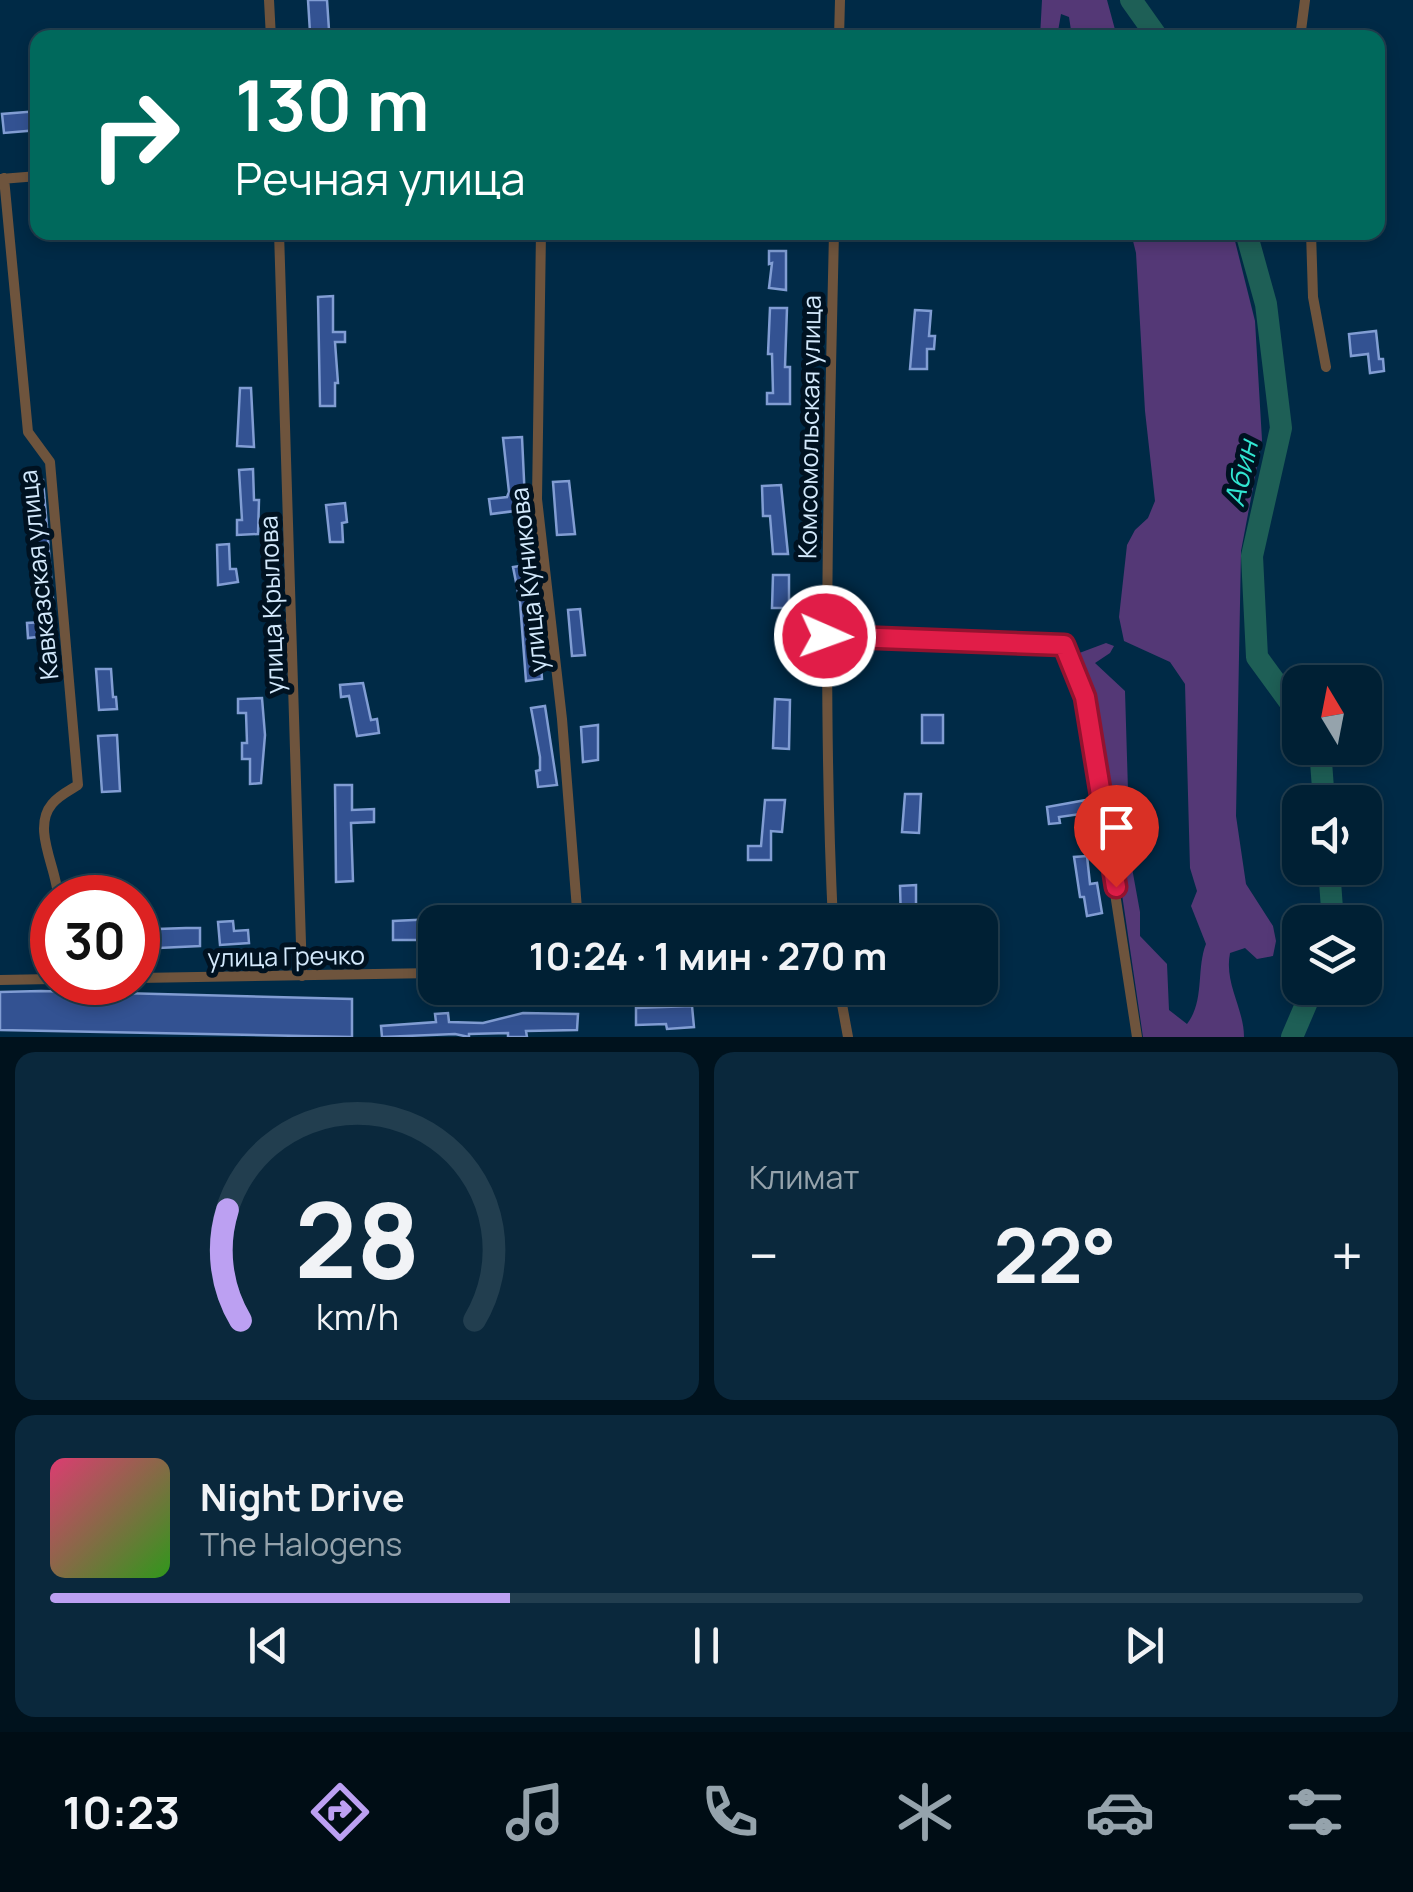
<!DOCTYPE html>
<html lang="ru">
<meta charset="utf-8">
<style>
body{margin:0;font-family:Manrope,sans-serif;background:#0a283c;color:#f1f3f6;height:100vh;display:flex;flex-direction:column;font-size:38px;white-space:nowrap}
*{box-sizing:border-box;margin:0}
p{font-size:32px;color:#95a3ac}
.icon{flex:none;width:55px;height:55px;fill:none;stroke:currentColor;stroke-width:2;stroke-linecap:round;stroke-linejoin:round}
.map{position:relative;height:1037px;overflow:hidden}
.side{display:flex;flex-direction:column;gap:15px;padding:15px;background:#00121d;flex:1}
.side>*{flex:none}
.banner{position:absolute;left:30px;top:30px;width:1355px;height:210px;border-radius:20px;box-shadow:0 5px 15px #0003,0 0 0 2px #223e4f;background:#00695c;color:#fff;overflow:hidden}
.needle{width:65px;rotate:350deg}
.controls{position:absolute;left:1282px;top:665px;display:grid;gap:20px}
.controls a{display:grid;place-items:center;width:100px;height:100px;border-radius:20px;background:#002034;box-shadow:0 5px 15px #0003,0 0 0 2px #223e4f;font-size:50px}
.speed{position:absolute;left:30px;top:875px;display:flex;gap:20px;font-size:50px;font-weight:700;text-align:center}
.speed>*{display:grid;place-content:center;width:130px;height:130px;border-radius:50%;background:#002034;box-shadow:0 5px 15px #0003,0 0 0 2px #223e4f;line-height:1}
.speed .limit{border:15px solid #d22;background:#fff;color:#111}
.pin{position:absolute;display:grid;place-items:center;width:85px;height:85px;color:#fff;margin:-102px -42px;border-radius:50% 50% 50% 0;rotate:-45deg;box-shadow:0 0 10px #0007}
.pin .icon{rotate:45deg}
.me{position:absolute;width:110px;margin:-55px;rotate:92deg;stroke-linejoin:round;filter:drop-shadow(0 0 8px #0008)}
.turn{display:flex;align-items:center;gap:35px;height:210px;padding:0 40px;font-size:45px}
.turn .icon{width:130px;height:130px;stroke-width:2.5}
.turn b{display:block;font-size:70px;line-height:85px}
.big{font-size:75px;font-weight:700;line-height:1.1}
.side .widget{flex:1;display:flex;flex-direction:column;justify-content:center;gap:15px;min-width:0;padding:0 35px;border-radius:20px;background:#0a283c}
.side .dial{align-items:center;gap:0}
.dial svg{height:260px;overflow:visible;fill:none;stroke:#223e4f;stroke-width:7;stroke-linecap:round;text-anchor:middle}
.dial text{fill:#f1f3f6;stroke:none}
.song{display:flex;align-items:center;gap:30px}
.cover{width:120px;height:120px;border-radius:15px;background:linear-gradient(135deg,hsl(340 70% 55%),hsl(110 70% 35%))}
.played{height:10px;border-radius:5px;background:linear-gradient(90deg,#bca0f2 35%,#223e4f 35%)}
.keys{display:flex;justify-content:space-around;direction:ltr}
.heat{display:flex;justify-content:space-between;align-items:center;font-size:55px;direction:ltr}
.side .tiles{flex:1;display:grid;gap:15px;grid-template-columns:1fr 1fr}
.widget:last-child{grid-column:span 2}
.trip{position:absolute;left:418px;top:905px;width:580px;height:100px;border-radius:20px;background:#002034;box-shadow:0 5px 15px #0003,0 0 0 2px #223e4f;font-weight:700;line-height:100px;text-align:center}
.dock{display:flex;height:160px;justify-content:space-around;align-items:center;background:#000d15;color:#95a3ac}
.dock .icon{width:70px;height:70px}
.dock .current{color:#bca0f2}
.dock b{font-size:45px;color:#f1f3f6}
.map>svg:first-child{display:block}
</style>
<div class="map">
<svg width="1413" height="1037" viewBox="0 0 1413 1037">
<rect width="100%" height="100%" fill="#002a46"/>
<!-- green -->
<path fill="#543876" d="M1042,0h65l10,37h-45l-3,-20 -8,-3 -4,23h-17z
M1131,233h102l22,88 7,119 -21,111 -5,265 10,68 27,42 3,15 -3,15 -16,3 -12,-11 -15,5c-6,31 14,55 14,84h-101l-49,-333 -20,-49 32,-12 8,3 -4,7 -15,10 30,28 5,166 10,55v24l27,28 2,46 18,14c18,-23 9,-55 19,-80l-15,-38 6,-15 -7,-23 -5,-184 -15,-22 -46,-21 -5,-24 8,-72 8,-15 13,-12 7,-17 -10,-90 -9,-158z"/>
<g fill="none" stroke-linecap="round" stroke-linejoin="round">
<!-- river -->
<path stroke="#1e5f56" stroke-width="22" d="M1131,0l27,38
M1246,232l20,72 15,124 -29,128 5,101 43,59
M1320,748l4,54
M1329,868l4,54
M1292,1037l21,-49"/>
</g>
<!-- building -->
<path fill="#335292" stroke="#819dd3" stroke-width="2.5" d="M308,0h19l2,30 -19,2z
M38,111v19l-34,3 -2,-19z
M769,251h17v39l-17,-2 3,-25 -3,1z
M333,296v36h12v10h-10l3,41h-3v23h-15l-2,-109z
M770,308h17l-2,59h5v37h-23v-11h6l-1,-39h-4z
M915,310l16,1 -2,25h6l-1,13h-7v20h-17z
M1376,331l3,28h4l1,12 -14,2 -2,-19 -17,2 -2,-22z
M240,388h11l3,59 -17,-1z
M522,437l4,85h5l1,9 -15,1 -2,-21 -24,3 -2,-15 18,-2 2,-5 -6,-54z
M253,469l1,31h5l-1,34 -21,1v-15h5l-3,-50z
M43,480l13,155 -28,3 -1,-15 15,-1 -4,-38 -4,1 -2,-21h4l-10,-83z
M569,481l6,53 -18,1 -4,-53z
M781,485l7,69h-15l-3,-38h-7l-1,-30z
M345,503l2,19 -5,1 1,19h-13l-4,-37z
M229,544l1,25h6l2,13 -20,3 -1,-40z
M534,564l8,115 -16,2 -6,-79 -7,-35z
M773,575h16v33h-17z
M580,609l5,46 -13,1 -4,-46z
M96,669h15l2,28h3l1,12 -18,1z
M363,683l8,37 6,-1 2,14 -22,3 -8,-40 -8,1 -1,-12z
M262,698l3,37 -4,48 -11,1v-25h-8v-16h5l-1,-30h-8v-14z
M775,699l15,1 -1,49 -16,-1z
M545,706l12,79 -19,2 -2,-16 4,-1v-13l-9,-49z
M922,715h21v28h-21z
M598,725v35l-15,2 -2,-35z
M117,735l3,56 -18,1 -4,-56z
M335,785h17v25l22,-1v13l-23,1 2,58 -17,1z
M905,794h16l-2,39 -17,-1z
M765,800h20l-3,32 -11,-1v29h-23v-14h13z
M1086,800l2,13 -29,4 1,6 -11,1 -2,-17z
M1087,856l3,28 7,-1 5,30 -15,3 -3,-19h-4l-6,-40z
M916,885v37h-15l-1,-36z
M435,919v21h-42v-19z
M233,921l1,10 14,-1 1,13 -29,2 -2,-23z
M186,928h14v18l-62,3v-18l20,1v-3z
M41,991l311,8v38l-352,-7v-38z
M692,1006l2,21 -27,2 -1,-5 -30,1v-17z
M448,1013l1,9 34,1 40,-10 55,1 -1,16 -51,1 1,6h-19v-4l-39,1v3l-14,-3 -73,3 -1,-11 55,-4 -1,-8z"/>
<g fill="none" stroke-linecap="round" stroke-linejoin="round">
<!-- street -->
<path stroke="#6e543d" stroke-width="10" d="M269,0l2,38
M839,38l1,-38
M1300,38l5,-38
M4,178l24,254 22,30 28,323c-8,5 -20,11 -26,19 -21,25 6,66 6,94
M1,179l37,-3
M279,232l23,744
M541,232l-4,267 25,220 16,203
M1311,232l2,65 13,70
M825,636l238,9 22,52 52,340
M833,922c-11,-230 -4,-459 1,-690
M138,978l297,-5
M0,980l52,-1
M839,988l9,49"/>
</g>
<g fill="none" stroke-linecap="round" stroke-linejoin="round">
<defs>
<path id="route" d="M825,636l239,9 21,52 31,190"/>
</defs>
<!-- route casing -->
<use href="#route" stroke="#92132f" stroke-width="25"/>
<!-- route -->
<use href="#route" stroke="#e11d48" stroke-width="18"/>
</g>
<g text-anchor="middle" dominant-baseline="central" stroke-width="10" stroke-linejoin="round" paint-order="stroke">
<!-- street labels -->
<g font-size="25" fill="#d3e9fc" stroke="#001221">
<text transform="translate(809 427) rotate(-89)">Комсомольская улица</text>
<text transform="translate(38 575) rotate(-96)">Кавказская улица</text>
<text transform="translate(528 580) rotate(-96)">улица Куникова</text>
<text transform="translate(271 605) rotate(-92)">улица Крылова</text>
<text transform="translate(286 956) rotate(-1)">улица Гречко</text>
</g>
<!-- water labels -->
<g font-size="28" font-style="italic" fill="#31e6d1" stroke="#001221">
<text transform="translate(1240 473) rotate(-77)">Абин</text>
</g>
</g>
</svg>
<div class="controls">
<a><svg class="needle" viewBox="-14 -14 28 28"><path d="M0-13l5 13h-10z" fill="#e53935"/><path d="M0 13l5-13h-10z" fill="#95a3ac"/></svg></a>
<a><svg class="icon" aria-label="sound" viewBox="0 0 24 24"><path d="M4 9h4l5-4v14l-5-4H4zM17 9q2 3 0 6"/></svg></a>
<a><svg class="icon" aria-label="layers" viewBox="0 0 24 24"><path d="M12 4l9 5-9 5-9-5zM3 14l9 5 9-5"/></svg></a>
</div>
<div class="speed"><div class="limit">30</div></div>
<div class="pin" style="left:1116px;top:887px;background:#d93025"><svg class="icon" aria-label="arrive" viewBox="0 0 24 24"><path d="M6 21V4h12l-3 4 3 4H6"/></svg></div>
<svg class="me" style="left:825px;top:636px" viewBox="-20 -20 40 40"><circle r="17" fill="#e11d48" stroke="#fff" stroke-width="3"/><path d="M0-11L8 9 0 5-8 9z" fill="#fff"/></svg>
<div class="trip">10:24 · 1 мин · 270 m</div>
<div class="banner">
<div class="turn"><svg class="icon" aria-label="right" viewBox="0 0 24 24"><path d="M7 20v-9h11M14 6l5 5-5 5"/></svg><div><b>130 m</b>Речная улица</div></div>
</div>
</div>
<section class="side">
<div class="tiles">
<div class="widget dial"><svg viewBox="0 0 100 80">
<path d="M14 69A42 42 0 1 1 86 69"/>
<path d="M14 69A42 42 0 0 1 10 35" stroke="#bca0f2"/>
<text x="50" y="56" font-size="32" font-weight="700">28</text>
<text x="50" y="72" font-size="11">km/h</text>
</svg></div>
<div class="widget"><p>Климат</p>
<div class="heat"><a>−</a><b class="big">22°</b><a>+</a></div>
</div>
<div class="widget">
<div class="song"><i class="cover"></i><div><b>Night Drive</b><p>The Halogens</p></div></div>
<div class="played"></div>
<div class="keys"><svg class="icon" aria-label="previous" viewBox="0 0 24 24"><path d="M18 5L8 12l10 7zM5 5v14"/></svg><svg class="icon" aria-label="pause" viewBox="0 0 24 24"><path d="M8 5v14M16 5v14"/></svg><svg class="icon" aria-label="next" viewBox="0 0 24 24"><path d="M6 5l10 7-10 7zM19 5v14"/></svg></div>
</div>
</div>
</section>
<nav class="dock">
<b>10:23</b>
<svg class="icon current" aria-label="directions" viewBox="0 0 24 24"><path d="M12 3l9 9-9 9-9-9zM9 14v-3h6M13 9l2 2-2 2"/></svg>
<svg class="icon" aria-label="music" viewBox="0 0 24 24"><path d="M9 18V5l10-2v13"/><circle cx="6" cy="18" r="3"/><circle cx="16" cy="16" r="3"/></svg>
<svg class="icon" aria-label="phone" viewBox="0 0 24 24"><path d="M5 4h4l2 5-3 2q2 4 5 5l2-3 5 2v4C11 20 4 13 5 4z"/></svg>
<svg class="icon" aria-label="climate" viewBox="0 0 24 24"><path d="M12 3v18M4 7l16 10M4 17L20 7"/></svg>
<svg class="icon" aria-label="car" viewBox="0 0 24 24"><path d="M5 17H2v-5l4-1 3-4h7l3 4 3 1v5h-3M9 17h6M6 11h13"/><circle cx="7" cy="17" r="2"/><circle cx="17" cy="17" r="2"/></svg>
<svg class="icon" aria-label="filters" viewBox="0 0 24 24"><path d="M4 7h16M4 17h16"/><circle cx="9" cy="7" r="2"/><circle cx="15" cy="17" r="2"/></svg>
</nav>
